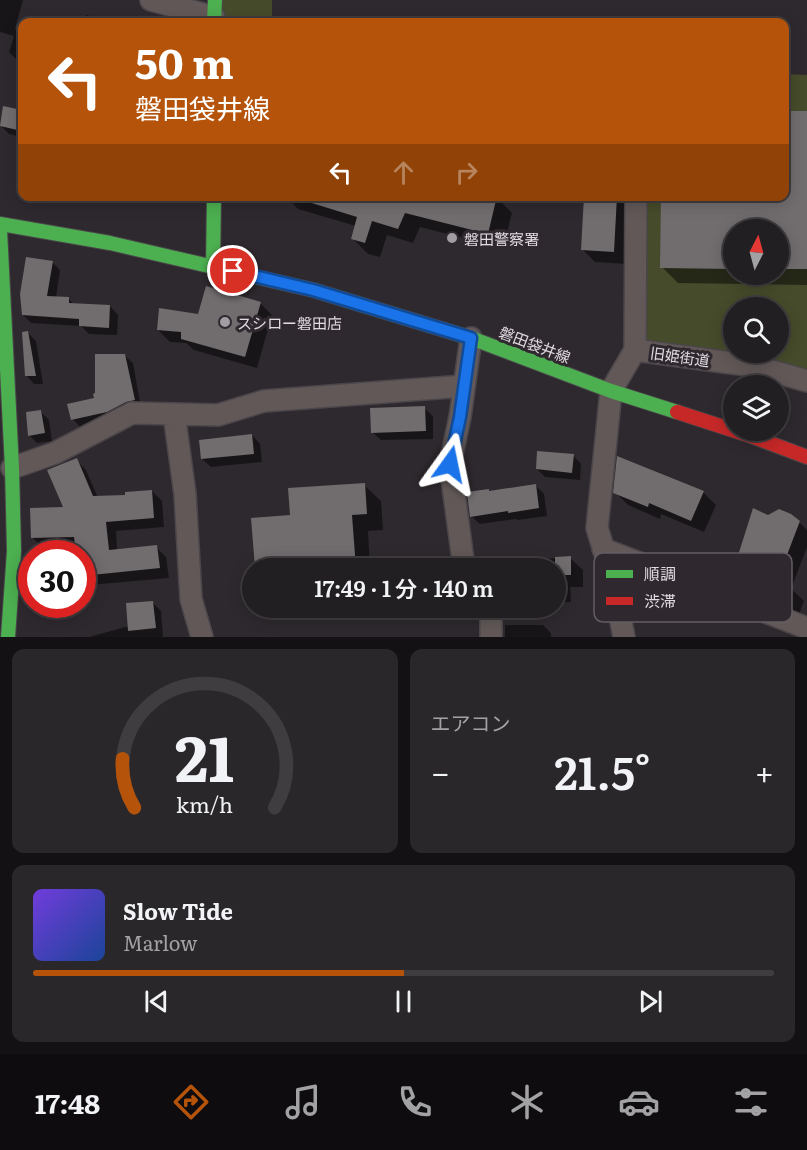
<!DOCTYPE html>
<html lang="ja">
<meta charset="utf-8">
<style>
body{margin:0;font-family:Literata,"Noto Sans JP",serif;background:#2a272a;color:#f1f3f6;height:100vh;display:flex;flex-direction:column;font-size:22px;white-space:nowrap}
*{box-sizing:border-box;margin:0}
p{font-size:20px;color:#a2a2a5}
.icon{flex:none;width:33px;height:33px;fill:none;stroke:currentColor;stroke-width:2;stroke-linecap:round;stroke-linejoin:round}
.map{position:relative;height:637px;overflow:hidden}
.sheet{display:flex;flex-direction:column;gap:12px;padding:12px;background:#131113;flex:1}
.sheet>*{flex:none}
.hud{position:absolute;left:18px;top:18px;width:771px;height:183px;border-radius:12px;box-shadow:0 3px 15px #0003,0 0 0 2px #3f3d40;background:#b45309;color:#fff;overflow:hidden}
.needle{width:39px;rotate:6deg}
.buttons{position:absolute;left:723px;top:219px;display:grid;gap:12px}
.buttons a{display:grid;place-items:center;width:66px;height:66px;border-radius:50%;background:#221f22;box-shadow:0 3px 15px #0003,0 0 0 2px #3f3d40;font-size:30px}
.speed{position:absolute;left:18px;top:540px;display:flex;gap:12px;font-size:30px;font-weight:700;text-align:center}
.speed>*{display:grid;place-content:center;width:78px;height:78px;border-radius:50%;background:#221f22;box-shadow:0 3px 15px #0003,0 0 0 2px #3f3d40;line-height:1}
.speed .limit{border:9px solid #d22;background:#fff;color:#111}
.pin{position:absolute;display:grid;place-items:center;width:51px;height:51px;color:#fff;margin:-26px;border:3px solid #fff;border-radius:50%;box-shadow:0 2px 6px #0007}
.me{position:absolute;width:66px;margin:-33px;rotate:12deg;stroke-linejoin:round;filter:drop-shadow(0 0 4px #0008)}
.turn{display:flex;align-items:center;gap:21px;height:126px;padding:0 18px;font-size:27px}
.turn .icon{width:78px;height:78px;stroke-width:2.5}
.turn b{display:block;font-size:42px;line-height:51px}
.lanes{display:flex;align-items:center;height:57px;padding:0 18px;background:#0003;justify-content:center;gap:30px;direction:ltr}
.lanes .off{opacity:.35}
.big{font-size:45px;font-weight:600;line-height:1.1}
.sheet .widget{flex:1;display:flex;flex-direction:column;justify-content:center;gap:9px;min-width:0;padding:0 21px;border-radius:12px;background:#2a272a}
.sheet .dial{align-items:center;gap:0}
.dial svg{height:156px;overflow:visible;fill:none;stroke:#3f3d40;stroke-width:7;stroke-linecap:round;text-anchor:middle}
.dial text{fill:#f1f3f6;stroke:none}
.song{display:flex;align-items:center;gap:18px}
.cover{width:72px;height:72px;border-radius:9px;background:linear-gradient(135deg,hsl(260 70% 55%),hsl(220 70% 35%))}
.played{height:6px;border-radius:3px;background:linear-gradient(90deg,#b45309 50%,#3f3d40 50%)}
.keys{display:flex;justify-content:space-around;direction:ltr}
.heat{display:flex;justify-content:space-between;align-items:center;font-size:33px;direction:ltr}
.sheet .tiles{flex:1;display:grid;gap:12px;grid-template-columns:1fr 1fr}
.widget:last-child{grid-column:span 2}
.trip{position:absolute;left:242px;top:558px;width:324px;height:60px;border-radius:30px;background:#221f22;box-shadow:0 3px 15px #0003,0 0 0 2px #3f3d40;font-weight:600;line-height:60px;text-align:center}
.tabs{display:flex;height:96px;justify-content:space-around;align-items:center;background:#0e0c0e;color:#a2a2a5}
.tabs .icon{width:42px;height:42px}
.tabs .active{color:#b45309}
.tabs b{font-size:27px;color:#f1f3f6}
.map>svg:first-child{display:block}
</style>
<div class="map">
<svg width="807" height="637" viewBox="0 0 807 637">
<rect width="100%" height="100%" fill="#2e292e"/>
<!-- green -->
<path fill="#464b2b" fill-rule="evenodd" d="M218,0h54v22h-54z
M785,74l22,1v310l-172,-35 1,-153 148,-1zM734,230h44v44h-44zM734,308h44v44h-44z"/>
<!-- shadow -->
<path fill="#0007" fill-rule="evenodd" d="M0,0h23l-8,29 7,2v31l-4,-1 -9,-9 5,-16 -14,-4z
M86,15l29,7h-31z
M130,19l13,3h-14z
M21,71h1v22l-5,-5z
M4,112l18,3v22l-13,-3 -8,-8z
M807,113v172l-129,-2 -16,-16 122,-71zM734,230h44v44h-44z
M286,196h207l4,2 15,15 -9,35 -83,-21 -7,16 -26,-8 -7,22 -12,-3 -16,-16 4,-12 -58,-17z
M586,196h44l-4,68 -31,-2 -12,-12z
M52,262l8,8 -4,28 13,1 5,6 36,1 8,9 -1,20 -28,-1 -8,-8 -50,-3 -8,-8z
M260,303l12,12 -15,53 -63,-18 -8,-7 -16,-1 -12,-12 41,-15z
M28,333l8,8 7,43h-9l-8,-9z
M125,356l8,7 8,45 -26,11 -35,8 -7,-8 22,-20z
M424,408l9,8v23l-52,1 -9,-8z
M41,412l8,8 3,21 -15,2 -8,-8z
M252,435l8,9 2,18 -51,5 -9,-8z
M573,455l8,9 -1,16 -35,-3 -8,-8z
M76,460l10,10 12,28 28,-2 26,-5 10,10 2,26 -48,4 1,19 39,-3 10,10 3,21 -80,7 -7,-7v-24l-5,-7h-35l-10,-10 33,-28z
M364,485l17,16 2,29 -15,1 2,37h-114l-3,-49 38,-3z
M536,486l8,8 3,22 -29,4 -2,-1 -36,5 -9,-8 17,-26 2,2z
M615,492h88l13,13 -12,27 -43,-18 -1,5 -32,-14z
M768,516l31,6 8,8v17l-16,42 13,12 -6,16 -55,-21 -12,-12z
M570,558l13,12v17h-13l1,15h-16v-34h-60l-1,-8z
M153,603l8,8 2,26h-74l40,-11z
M505,625h38l8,8v4h-46z"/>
<!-- building -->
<path fill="#716c6d" d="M3,106l19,4v21l-22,-5z
M784,111h23v158h-29v-39h-44v39l-74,-1 1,-72h123z
M303,196h194l-9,38 -83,-21 -7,16 -26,-8 -7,22 -14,-4 6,-22 -55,-17z
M584,196h33l-3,56 -33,-2z
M26,257l27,4 -6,35 22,1v6l41,2 -1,23 -30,-2v-7l-57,-4 -2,-21z
M206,286l55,16 -16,55 -64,-18v-7l-24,-2 2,-22 39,6z
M28,331l8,45h-11l-3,-44z
M95,354h30l10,46 -9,2 -19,10 -36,8 -4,-16 27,-6 -1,-4 2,-1z
M425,406l1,25 -55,2 -1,-25z
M41,410l4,23 -17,3 -2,-24z
M252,434l2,20 -53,5 -2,-19z
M537,451l37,3 -2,19 -36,-4z
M617,456l87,35 -13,30 -42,-18 -1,4 -35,-14z
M77,458l16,38 32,-1v-3l27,-2 2,28 -48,4 3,28 48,-5 3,23 -78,8v-22h-6l-2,-17 -43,1 -1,-30 33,-1 -16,-37z
M365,483l2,31 -15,1 4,53h-101l-4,-50 39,-3 -2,-27z
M536,484l3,24 -31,5v-2l-38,6 -3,-25 22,-3v2z
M753,508l15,7 11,-6 12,5 9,7 -21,55 13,11 -7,19 -56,-22z
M571,556v19h-16v-18z
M153,601l3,27 -28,3 -2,-28z"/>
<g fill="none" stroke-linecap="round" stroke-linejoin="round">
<defs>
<path id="street" d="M151,0l63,17
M635,350l1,-154
M174,414l11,80 6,105 11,38
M12,468l43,-15 77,-40 86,2 46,-14 200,-15
M603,549l204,79
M467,568l-4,-8 -13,-96 10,-47 11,-79
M487,608l4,6v23
M624,637l-12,-61 -15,-48 14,-137 24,-41 119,16 53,15"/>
<path id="fast" d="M214,22l1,-22
M0,224l110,19 203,47 158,48 140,53 66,21
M0,230l12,238 2,83 -6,86
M213,266l1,-70"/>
<path id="jam" d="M677,412l74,24 56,21"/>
</defs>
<!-- street casing -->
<use href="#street" stroke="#4a464a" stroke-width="24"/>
<!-- fast casing -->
<use href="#fast" stroke="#4a464a" stroke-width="16"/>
<!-- jam casing -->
<use href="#jam" stroke="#4a464a" stroke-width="16"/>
<!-- street -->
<use href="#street" stroke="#625858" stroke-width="21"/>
<!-- fast -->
<use href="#fast" stroke="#4caf50" stroke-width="14"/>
<!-- jam -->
<use href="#jam" stroke="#c62828" stroke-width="14"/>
</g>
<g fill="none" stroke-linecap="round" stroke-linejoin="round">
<defs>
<path id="route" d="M233,271l80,19 158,48 -11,79 -10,47"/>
</defs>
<!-- route casing -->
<use href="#route" stroke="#114b97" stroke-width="15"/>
<!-- route -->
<use href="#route" stroke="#1a73e8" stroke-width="10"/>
</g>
<!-- markers -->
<g fill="#a29da2" stroke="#2f282f" stroke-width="2">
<circle cx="452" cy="238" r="6"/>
<circle cx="225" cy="322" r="6"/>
</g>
<g text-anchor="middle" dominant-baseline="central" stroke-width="6" stroke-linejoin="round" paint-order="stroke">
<!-- poi labels -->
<g font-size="15" fill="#e0dbe0" stroke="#2f282f" text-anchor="start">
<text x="464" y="238">磐田警察署</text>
<text x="237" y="322">スシロー磐田店</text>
</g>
<!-- street labels -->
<g font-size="15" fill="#e0dbe0" stroke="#2f282f">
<text transform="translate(535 344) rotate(21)">磐田袋井線</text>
<text transform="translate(680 356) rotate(8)">旧姫街道</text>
</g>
</g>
<!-- legend -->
<rect x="594" y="553" width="198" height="69" rx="9" fill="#2f282f" stroke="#645e64" stroke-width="1.5"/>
<rect x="606" y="570" width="27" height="8" fill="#4caf50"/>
<rect x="606" y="597" width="27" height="8" fill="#c62828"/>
<g font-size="16" fill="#e0dbe0">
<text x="644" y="580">順調</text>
<text x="644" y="607">渋滞</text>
</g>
</svg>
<div class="buttons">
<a><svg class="needle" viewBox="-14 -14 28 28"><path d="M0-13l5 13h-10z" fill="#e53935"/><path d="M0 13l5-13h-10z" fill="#a2a2a5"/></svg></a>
<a><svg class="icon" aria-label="search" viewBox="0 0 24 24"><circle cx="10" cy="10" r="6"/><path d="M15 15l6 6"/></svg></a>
<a><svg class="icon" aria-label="layers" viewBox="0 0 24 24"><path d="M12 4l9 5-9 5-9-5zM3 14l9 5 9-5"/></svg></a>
</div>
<div class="speed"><div class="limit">30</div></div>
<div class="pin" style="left:233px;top:271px;background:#d93025"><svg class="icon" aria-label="arrive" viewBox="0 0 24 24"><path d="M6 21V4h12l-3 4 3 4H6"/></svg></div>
<svg class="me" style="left:450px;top:464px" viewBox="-20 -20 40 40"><path d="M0-17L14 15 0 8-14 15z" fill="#1a73e8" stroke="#fff" stroke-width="4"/></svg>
<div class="trip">17:49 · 1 分 · 140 m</div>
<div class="hud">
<div class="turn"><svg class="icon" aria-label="left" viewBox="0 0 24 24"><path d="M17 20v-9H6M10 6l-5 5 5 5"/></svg><div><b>50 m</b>磐田袋井線</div></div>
<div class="lanes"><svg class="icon" aria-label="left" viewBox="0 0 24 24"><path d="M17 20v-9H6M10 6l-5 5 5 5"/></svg><svg class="icon off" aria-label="ahead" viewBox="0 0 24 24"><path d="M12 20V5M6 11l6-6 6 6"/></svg><svg class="icon off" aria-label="right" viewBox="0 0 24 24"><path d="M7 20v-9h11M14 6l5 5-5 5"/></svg></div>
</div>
</div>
<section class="sheet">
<div class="tiles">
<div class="widget dial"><svg viewBox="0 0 100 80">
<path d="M14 69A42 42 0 1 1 86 69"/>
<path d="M14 69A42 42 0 0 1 8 44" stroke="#b45309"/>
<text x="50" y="56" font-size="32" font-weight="700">21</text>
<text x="50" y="72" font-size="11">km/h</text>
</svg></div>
<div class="widget"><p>エアコン</p>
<div class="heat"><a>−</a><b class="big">21.5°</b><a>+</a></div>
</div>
<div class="widget">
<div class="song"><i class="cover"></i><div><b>Slow Tide</b><p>Marlow</p></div></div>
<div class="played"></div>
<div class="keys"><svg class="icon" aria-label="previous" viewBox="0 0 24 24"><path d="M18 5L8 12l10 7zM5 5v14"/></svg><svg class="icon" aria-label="pause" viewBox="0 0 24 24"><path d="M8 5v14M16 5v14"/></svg><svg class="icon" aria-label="next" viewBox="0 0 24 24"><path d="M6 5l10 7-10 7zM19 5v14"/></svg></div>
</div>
</div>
</section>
<nav class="tabs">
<b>17:48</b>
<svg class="icon active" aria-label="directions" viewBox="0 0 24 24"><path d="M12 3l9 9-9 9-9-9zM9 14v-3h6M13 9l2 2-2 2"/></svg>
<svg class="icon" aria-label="music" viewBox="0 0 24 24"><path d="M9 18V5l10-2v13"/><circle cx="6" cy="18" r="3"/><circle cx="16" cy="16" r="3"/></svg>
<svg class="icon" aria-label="phone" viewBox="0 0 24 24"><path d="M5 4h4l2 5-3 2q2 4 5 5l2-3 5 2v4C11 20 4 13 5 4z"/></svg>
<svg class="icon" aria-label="climate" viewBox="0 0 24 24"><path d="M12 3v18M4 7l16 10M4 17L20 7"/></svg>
<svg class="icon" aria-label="car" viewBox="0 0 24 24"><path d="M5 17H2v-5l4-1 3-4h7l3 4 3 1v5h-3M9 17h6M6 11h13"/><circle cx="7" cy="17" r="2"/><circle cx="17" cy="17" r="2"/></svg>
<svg class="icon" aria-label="filters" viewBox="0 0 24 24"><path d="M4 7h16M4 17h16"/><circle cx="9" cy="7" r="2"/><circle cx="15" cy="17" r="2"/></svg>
</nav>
